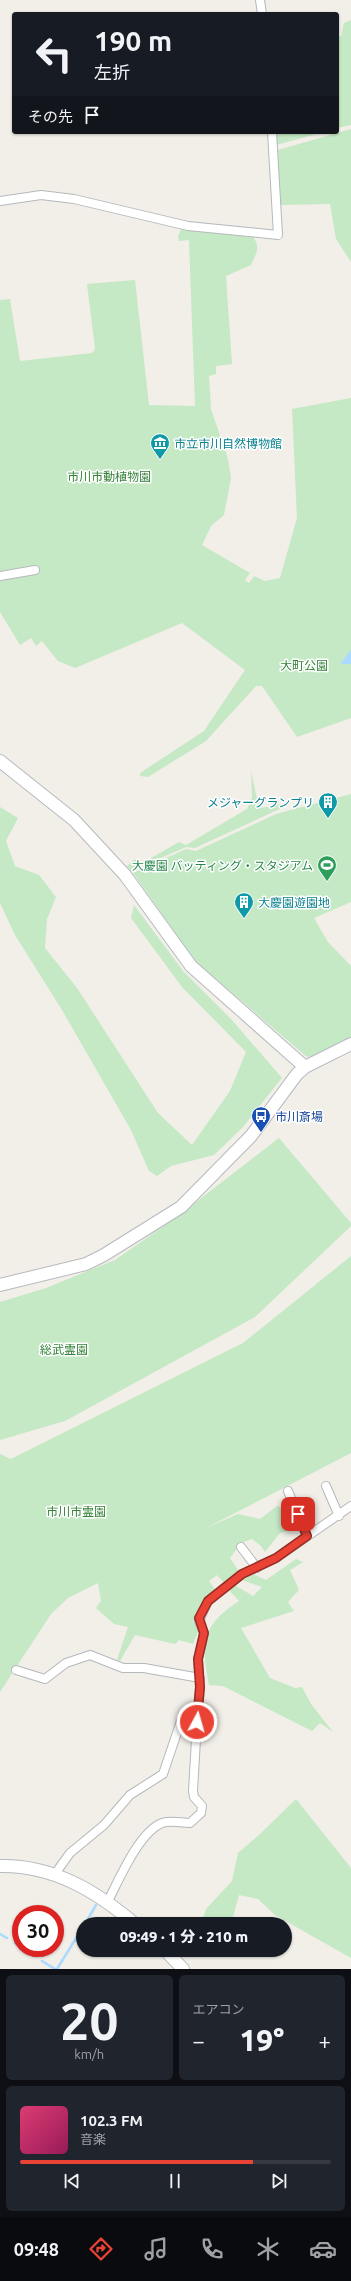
<!DOCTYPE html>
<html lang="ja">
<meta charset="utf-8">
<style>
body{margin:0;font-family:Ubuntu,"Noto Sans JP",sans-serif;background:#20242c;color:#f1f3f6;height:100vh;display:flex;flex-direction:column;font-size:15px;white-space:nowrap}
*{box-sizing:border-box;margin:0}
p{font-size:13px;color:#9ea1a6}
.icon{flex:none;width:22px;height:22px;fill:none;stroke:currentColor;stroke-width:2;stroke-linecap:round;stroke-linejoin:round}
.map{position:relative;height:1969px;overflow:hidden}
.details{display:flex;flex-direction:column;gap:6px;padding:6px;background:#0d0f14;flex:1}
.details>*{flex:none}
.banner{position:absolute;left:12px;top:12px;width:327px;height:122px;border-radius:4px;box-shadow:0 1px 3px #0004;background:#171b24;color:#f1f3f6;overflow:hidden}
.speed{position:absolute;left:12px;top:1905px;display:flex;gap:8px;font-size:20px;font-weight:700;text-align:center}
.speed>*{display:grid;place-content:center;width:52px;height:52px;border-radius:50%;background:#171b24;box-shadow:0 1px 3px #0004;line-height:1}
.speed .limit{border:6px solid #d22;background:#fff;color:#111}
.pin{position:absolute;display:grid;place-items:center;width:34px;height:34px;color:#fff;margin:-17px;border-radius:8px;box-shadow:0 2px 6px #0006}
.me{position:absolute;width:44px;margin:-22px;rotate:6deg;stroke-linejoin:round;filter:drop-shadow(0 0 3px #0008)}
.turn{display:flex;align-items:center;gap:14px;height:84px;padding:0 16px;font-size:18px}
.turn .icon{width:52px;height:52px;stroke-width:2.5}
.turn b{display:block;font-size:28px;line-height:34px}
.then{display:flex;align-items:center;height:38px;padding:0 16px;background:#0003;gap:8px;font-size:15px}
.big{font-size:30px;font-weight:800;line-height:1.1}
.details .widget{flex:1;display:flex;flex-direction:column;justify-content:center;gap:6px;min-width:0;padding:0 14px;border-radius:6px;background:#20242c}
.details .dial{align-items:center;gap:0}
.dial b{font-size:52px;line-height:1}
.song{display:flex;align-items:center;gap:12px}
.cover{width:48px;height:48px;border-radius:6px;background:linear-gradient(135deg,hsl(340 70% 55%),hsl(330 70% 35%))}
.played{height:4px;border-radius:2px;background:linear-gradient(90deg,#ea4335 75%,#363941 75%)}
.keys{display:flex;justify-content:space-around;direction:ltr}
.heat{display:flex;justify-content:space-between;align-items:center;font-size:22px;direction:ltr}
.details .tiles{flex:1;display:grid;gap:6px;grid-template-columns:1fr 1fr}
.widget:last-child{grid-column:span 2}
.trip{position:absolute;left:76px;top:1917px;width:216px;height:40px;border-radius:20px;background:#171b24;box-shadow:0 1px 3px #0004;font-weight:800;line-height:40px;text-align:center}
.menu{display:flex;height:64px;justify-content:space-around;align-items:center;background:#090b0e;color:#9ea1a6}
.menu .icon{width:28px;height:28px}
.menu .current{color:#ea4335}
.menu b{font-size:18px;color:#f1f3f6}
.map>svg:first-child{display:block}
</style>
<div class="map">
<svg width="351" height="1969" viewBox="0 0 351 1969">
<rect width="100%" height="100%" fill="#f1efe8"/>
<!-- green -->
<path fill="#c5e8c5" d="M351,20v105l-14,3v-92h4l3,-13z
M351,129v133l-15,-23 -6,-35 -50,1 -2,-55z
M274,132h50l-48,13z
M181,229l72,8c8,10 3,17 -2,28l-25,11 6,88 -16,2v8l-7,2 2,33 17,50 3,19 -7,37 -13,11 -9,19 48,28 -5,7 4,3 5,-7 11,5 15,-3 17,-60 -5,-109 59,-11v320l-54,19 -35,-51h-6l-50,55 -58,36 -8,-1v-3l64,-42 41,-61 -63,-47 -107,45 -17,-7 -16,-20 -6,5 -5,-8 -11,7 -20,-33v-312l10,-1 10,62 72,-8 3,-4 -8,-65 48,-4 14,125 46,1 -6,-166 -10,1 -1,-5z
M251,771l6,28 5,9 17,-4 5,3 -89,41 -9,-1 -55,24 -4,-5 8,-7 4,6 40,-23 7,3 61,-36 5,-11z
M351,794v108l-37,16 14,24 23,24v71l-36,19 -8,1 -111,-95 -63,-89 53,-24 10,2 80,-37z
M0,807l18,11 -12,23 9,25 24,9 17,22 -9,22 -2,29 32,40 81,125 34,32 38,-54 16,-39 -64,-65 -51,-69 3,-13 49,66 48,48 51,59 -40,50 -28,27 -43,11 -14,10 -8,-5 -18,-41 -69,-120 -47,-75 -15,-32z
M279,1138l72,85v3l-96,91 -190,104 -65,19v-138l46,-14 69,-28 59,-41z
M351,1256v197l-145,75 32,-14 22,5 17,-13 19,9 4,12 -20,6 -15,19 -4,-6 -9,-7 -11,4 -11,15 10,15 -15,11 -8,-9 -8,6 7,10 -9,5 -14,26 7,5 -7,17 -14,-4 -4,4 -40,-9 -15,26 -3,-1 11,-33 -14,-3 -18,-16 5,-7 -3,-18 -30,15 -17,16 -51,78v-238l11,5 232,-116z
M296,1559l7,3 -13,8 9,20 -11,12 6,9 -53,17 29,50 25,10 7,-1 9,17 22,28 -13,-9 -8,8 -89,-45 -14,-1c-8,-42 -8,-59 30,-84l-11,-12 5,-5 20,12 9,-9 -20,-7 9,-7 15,7z
M296,1799l55,69v90l-76,-43 -17,-16 -19,-4 -8,29h-30l5,-15 26,-28 6,-28 22,-19z"/>
<!-- water -->
<path fill="#aadaff" d="M351,650v14h-11z"/>
<g fill="none" stroke-linecap="round" stroke-linejoin="round">
<!-- stream -->
<path stroke="#aadaff" stroke-width="2.5" d="M85,1924l11,-19
M0,1934l7,4
M15,1943l6,4
M22,1948l13,8
M42,1961l13,8
M57,1969l26,-42"/>
<defs>
<path id="street" d="M260,0l2,14
M0,201l41,-6 33,4 114,27 90,9 -6,-103
M0,576l35,-6
M326,1486l13,30
M288,1491l19,45
M241,1547l16,21
M16,1670l29,9 21,-16 24,-8 33,13h21l56,10
M55,1874l15,-21 34,-28 26,-30 33,-21 18,-53 16,1 3,-35 -2,-28 6,-26 -5,-12 9,-20 34,-27 34,-16 75,-52
M108,1901c11,-21 31,-69 54,-78 9,-3 19,0 28,0l11,-10 1,-7 -8,-9 -1,-6 4,-69"/>
<path id="secondary" d="M0,761l74,59 51,55 66,91 114,101
M0,1285l86,-21 18,-9 77,-48 70,-71 46,-62 8,-7 46,-23
M0,1866c53,-1 96,25 135,58
M165,1950l18,19"/>
</defs>
<!-- street casing -->
<use href="#street" stroke="#b5b8bc" stroke-width="10"/>
<!-- secondary casing -->
<use href="#secondary" stroke="#b6babf" stroke-width="14"/>
<!-- street -->
<use href="#street" stroke="#fff" stroke-width="8"/>
<!-- secondary -->
<use href="#secondary" stroke="#fff" stroke-width="12"/>
</g>
<g fill="none" stroke-linecap="round" stroke-linejoin="round">
<defs>
<path id="route" d="M197,1722l3,-35 -2,-28 6,-26 -5,-15 9,-17 34,-27 34,-16 31,-22 -9,-22"/>
</defs>
<!-- route casing -->
<use href="#route" stroke="#982c22" stroke-width="10"/>
<!-- route -->
<use href="#route" stroke="#ea4335" stroke-width="7"/>
</g>
<!-- icons -->
<defs>
<symbol id="museum-pin" viewBox="-11 -11 22 30"><path d="M0 17L-7.5 6A9.5 9.5 0 1 1 7.5 6Z" fill="#0f9aa8" stroke="#fff"/><path d="M0-6L6-3V-2H-6V-3ZM-5-1h2V3h-2ZM-1-1h2V3h-2ZM3-1h2V3H3ZM-6 4H6V6H-6Z" fill="#fff"/></symbol>
<symbol id="building-pin" viewBox="-11 -11 22 30"><path d="M0 17L-7.5 6A9.5 9.5 0 1 1 7.5 6Z" fill="#0f9aa8" stroke="#fff"/><path d="M-4-6H4V6H1V3H-1V6H-4ZM-2.5-4.3h1.7v1.8h-1.7ZM.8-4.3h1.7v1.8H.8ZM-2.5-1h1.7V.8h-1.7ZM.8-1h1.7V.8H.8Z" fill="#fff"/></symbol>
<symbol id="stadium-pin" viewBox="-11 -11 22 30"><path d="M0 17L-7.5 6A9.5 9.5 0 1 1 7.5 6Z" fill="#2e9e5b" stroke="#fff"/><path d="M0-5a6.5 5 0 1 0 0 10a6.5 5 0 1 0 0-10ZM-3.5-1.8h7v3.6h-7Z" fill="#fff"/></symbol>
<symbol id="bus-pin" viewBox="-11 -11 22 30"><path d="M0 17L-7.5 6A9.5 9.5 0 1 1 7.5 6Z" fill="#1a4fb4" stroke="#fff"/><path d="M-5-6H5V4H4V6H2V4H-2V6H-4V4H-5ZM-3.5-4V0h7V-4ZM-3.5 1.2v1.5H-2V1.2ZM2 1.2v1.5H3.5V1.2Z" fill="#fff"/></symbol>
</defs>
<g fill-rule="evenodd">
<use href="#museum-pin" x="149" y="432" width="22" height="30"/>
<use href="#building-pin" x="317" y="791" width="22" height="30"/>
<use href="#stadium-pin" x="316" y="854" width="22" height="30"/>
<use href="#building-pin" x="233" y="891" width="22" height="30"/>
<use href="#bus-pin" x="250" y="1105" width="22" height="30"/>
</g>
<g text-anchor="middle" dominant-baseline="central" stroke-width="3" stroke-linejoin="round" paint-order="stroke">
<!-- culture labels -->
<g font-size="12" fill="#0d838f" stroke="#fff" text-anchor="start">
<text x="174" y="443">市立市川自然博物館</text>
<text x="314" y="802" text-anchor="end">メジャーグランプリ</text>
<text x="258" y="902">大慶園遊園地</text>
</g>
<!-- park labels -->
<g font-size="12" fill="#348238" stroke="#fff">
<text x="109" y="476">市川市動植物園</text>
<text x="304" y="665">大町公園</text>
<text x="64" y="1349">総武霊園</text>
<text x="76" y="1511">市川市霊園</text>
</g>
<!-- leisure labels -->
<g font-size="12" fill="#27864d" stroke="#fff" text-anchor="end">
<text x="313" y="865">大慶園 バッティング・スタジアム</text>
</g>
<!-- transit labels -->
<g font-size="12" fill="#164399" stroke="#fff" text-anchor="start">
<text x="275" y="1116">市川斎場</text>
</g>
</g>
</svg>
<div class="speed"><div class="limit">30</div></div>
<div class="pin" style="left:298px;top:1514px;background:#d93025"><svg class="icon" aria-label="arrive" viewBox="0 0 24 24"><path d="M6 21V4h12l-3 4 3 4H6"/></svg></div>
<svg class="me" style="left:197px;top:1722px" viewBox="-20 -20 40 40"><circle r="17" fill="#ea4335" stroke="#fff" stroke-width="3"/><path d="M0-11L8 9 0 5-8 9z" fill="#fff"/></svg>
<div class="trip">09:49 · 1 分 · 210 m</div>
<div class="banner">
<div class="turn"><svg class="icon" aria-label="left" viewBox="0 0 24 24"><path d="M17 20v-9H6M10 6l-5 5 5 5"/></svg><div><b>190 m</b>左折</div></div>
<div class="then">その先<svg class="icon" aria-label="arrive" viewBox="0 0 24 24"><path d="M6 21V4h12l-3 4 3 4H6"/></svg></div>
</div>
</div>
<section class="details">
<div class="tiles">
<div class="widget dial"><b>20</b><p>km/h</p></div>
<div class="widget"><p>エアコン</p>
<div class="heat"><a>−</a><b class="big">19°</b><a>+</a></div>
</div>
<div class="widget">
<div class="song"><i class="cover"></i><div><b>102.3 FM</b><p>音楽</p></div></div>
<div class="played"></div>
<div class="keys"><svg class="icon" aria-label="previous" viewBox="0 0 24 24"><path d="M18 5L8 12l10 7zM5 5v14"/></svg><svg class="icon" aria-label="pause" viewBox="0 0 24 24"><path d="M8 5v14M16 5v14"/></svg><svg class="icon" aria-label="next" viewBox="0 0 24 24"><path d="M6 5l10 7-10 7zM19 5v14"/></svg></div>
</div>
</div>
</section>
<nav class="menu">
<b>09:48</b>
<svg class="icon current" aria-label="directions" viewBox="0 0 24 24"><path d="M12 3l9 9-9 9-9-9zM9 14v-3h6M13 9l2 2-2 2"/></svg>
<svg class="icon" aria-label="music" viewBox="0 0 24 24"><path d="M9 18V5l10-2v13"/><circle cx="6" cy="18" r="3"/><circle cx="16" cy="16" r="3"/></svg>
<svg class="icon" aria-label="phone" viewBox="0 0 24 24"><path d="M5 4h4l2 5-3 2q2 4 5 5l2-3 5 2v4C11 20 4 13 5 4z"/></svg>
<svg class="icon" aria-label="climate" viewBox="0 0 24 24"><path d="M12 3v18M4 7l16 10M4 17L20 7"/></svg>
<svg class="icon" aria-label="car" viewBox="0 0 24 24"><path d="M5 17H2v-5l4-1 3-4h7l3 4 3 1v5h-3M9 17h6M6 11h13"/><circle cx="7" cy="17" r="2"/><circle cx="17" cy="17" r="2"/></svg>
</nav>
